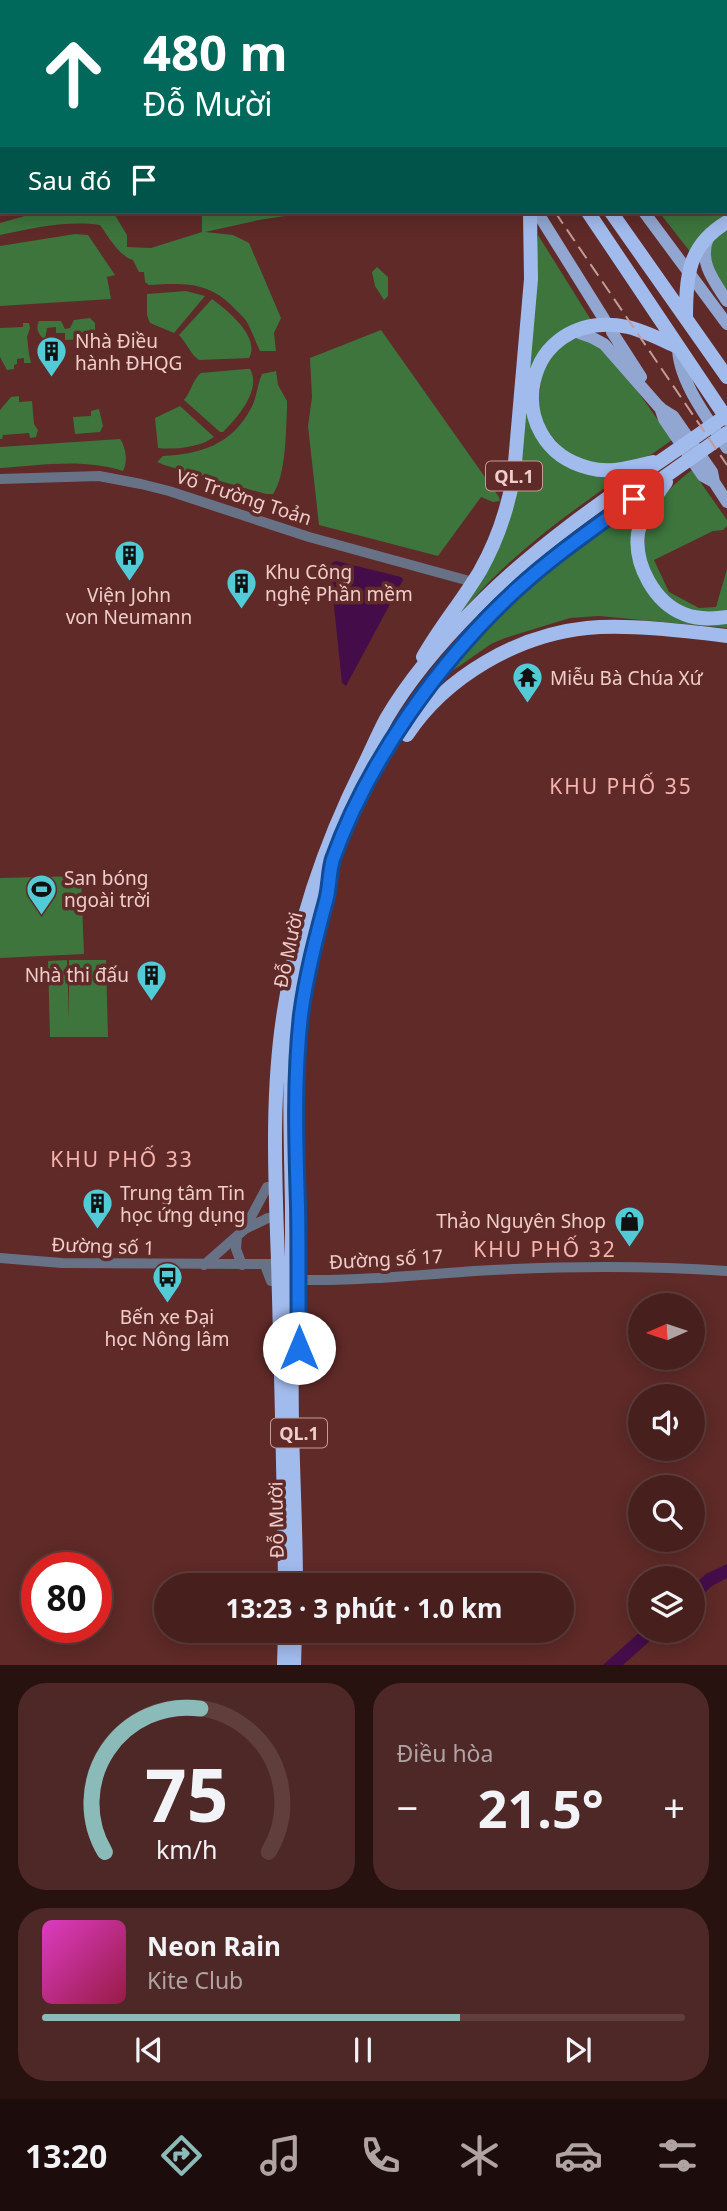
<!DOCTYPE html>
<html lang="vi">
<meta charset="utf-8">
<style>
body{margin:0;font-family:"Noto Sans",sans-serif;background:#4e2827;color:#f1f3f6;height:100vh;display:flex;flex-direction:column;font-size:26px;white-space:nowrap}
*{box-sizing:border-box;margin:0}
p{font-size:23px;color:#b0a3a4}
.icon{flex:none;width:38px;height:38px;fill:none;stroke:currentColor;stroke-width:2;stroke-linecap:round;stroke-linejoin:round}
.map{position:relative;height:1665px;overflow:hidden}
.drawer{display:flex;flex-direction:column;gap:18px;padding:18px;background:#271210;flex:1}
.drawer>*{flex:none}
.banner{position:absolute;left:0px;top:0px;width:728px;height:214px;box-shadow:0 4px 18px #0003,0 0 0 2px #5f3e3c;background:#00695c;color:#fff;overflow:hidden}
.needle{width:46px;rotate:267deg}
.tools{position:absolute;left:628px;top:1293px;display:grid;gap:14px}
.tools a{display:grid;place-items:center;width:77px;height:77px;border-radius:50%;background:#47201e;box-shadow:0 4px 18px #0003,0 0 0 2px #5f3e3c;font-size:35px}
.speed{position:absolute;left:21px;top:1552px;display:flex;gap:14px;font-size:35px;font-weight:700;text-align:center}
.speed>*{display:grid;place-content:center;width:91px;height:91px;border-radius:50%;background:#47201e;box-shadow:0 4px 18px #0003,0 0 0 2px #5f3e3c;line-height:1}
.speed .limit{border:10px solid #d22;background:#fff;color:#111}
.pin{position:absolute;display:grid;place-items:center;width:60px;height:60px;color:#fff;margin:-30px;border-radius:14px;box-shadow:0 4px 10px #0006}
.me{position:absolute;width:77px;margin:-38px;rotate:0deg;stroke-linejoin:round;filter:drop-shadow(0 0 5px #0008)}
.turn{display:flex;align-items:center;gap:24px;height:147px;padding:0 28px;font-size:32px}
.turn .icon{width:91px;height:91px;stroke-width:2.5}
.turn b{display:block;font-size:49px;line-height:60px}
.then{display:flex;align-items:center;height:66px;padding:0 28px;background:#0003;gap:14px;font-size:26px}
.big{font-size:52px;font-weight:700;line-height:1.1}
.drawer .card{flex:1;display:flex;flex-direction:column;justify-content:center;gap:10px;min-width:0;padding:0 24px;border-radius:28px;background:#4e2827}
.drawer .dial{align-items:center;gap:0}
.dial svg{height:182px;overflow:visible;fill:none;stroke:#5f3e3c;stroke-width:7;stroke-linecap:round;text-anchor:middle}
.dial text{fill:#f1f3f6;stroke:none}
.song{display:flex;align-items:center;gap:21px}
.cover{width:84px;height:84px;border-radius:10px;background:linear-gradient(135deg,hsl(310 70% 55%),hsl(340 70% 35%))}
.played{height:7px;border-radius:4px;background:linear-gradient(90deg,#8bbbb9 65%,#5f3e3c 65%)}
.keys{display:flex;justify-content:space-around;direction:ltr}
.heat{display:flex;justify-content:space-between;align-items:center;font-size:38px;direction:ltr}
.drawer .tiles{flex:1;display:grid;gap:18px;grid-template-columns:1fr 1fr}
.card:last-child{grid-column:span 2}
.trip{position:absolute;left:154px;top:1573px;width:420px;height:70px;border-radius:35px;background:#47201e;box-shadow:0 4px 18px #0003,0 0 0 2px #5f3e3c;font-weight:700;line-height:70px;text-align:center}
.tabs{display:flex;height:112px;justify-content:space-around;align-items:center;background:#1c0d0c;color:#b0a3a4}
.tabs .icon{width:49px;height:49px}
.tabs .active{color:#8bbbb9}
.tabs b{font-size:32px;color:#f1f3f6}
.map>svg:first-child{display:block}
</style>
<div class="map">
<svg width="727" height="1665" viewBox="0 0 727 1665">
<rect width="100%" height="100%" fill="#5f2a28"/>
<!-- green -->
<path fill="#3d753d" d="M727,203v15l-36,35 -32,-41h67z
M39,212h74l14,23v12l24,1 51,-16v-20h109l-52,8 -54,12 28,3 16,8 32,75 -7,15 2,18h-16c-4,-8 -7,-17 -11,-25 -3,-7 -9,-12 -14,-17 -26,-28 -51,-26 -86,-24l-4,-3 -1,-10h-5l-6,-12c-14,-4 -25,-24 -33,-35 -34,-5 -67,3 -100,10v-12z
M727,228v68l-22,-35 7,-23z
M75,234l13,1 27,40 -8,2 4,22 -111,7v-60z
M538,235l53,85 -23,8 -35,39 10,76 81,31c-46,33 -93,66 -133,106 -18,18 -34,38 -51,58l55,-88 32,-165z
M377,267l11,10v19l-4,4 -9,-14 -3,-14z
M186,291l19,5 -31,37 -24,-10 -3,-8v-21z
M212,299c15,11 49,38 37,59l-50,2c-9,-6 -12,-17 -20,-25z
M90,318l5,5v20h-9v-4l-21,1v-7h-9v-6l-9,1 -2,12c-6,-5 -10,-11 -6,-19h22l4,8 5,-1 4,-8z
M23,323h6l1,5 -3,9 2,17 2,9h-7v-5l-7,1v5l-3,1v4l-7,1 -7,-13v-29l23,-1z
M381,330l118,167 1,4 -7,1 -12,-5 -43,59 -119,-31 -11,-99 4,-29 -2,-39z
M581,337l18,7 23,25 50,71 -20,14 -25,10 -22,2 -39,-13 -23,-27 -5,-21 4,-33 19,-28z
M246,369h4c12,21 -13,49 -27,63h-3l-36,-32c7,-8 9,-21 17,-27z
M276,371l2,14 9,16v7c-1,22 -1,68 -14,86h-7l-102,-29 -7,-3 6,-6c37,-2 68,-11 87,-46 7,-11 7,-25 12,-36z
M19,396v6l13,-1 2,23 4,6 -2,7 -6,1 -1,-5 -26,2 -1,4h-2v-29l11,-13z
M180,406l34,31c-13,10 -39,13 -56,11l-3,-30z
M99,409l4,17 -3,6 -25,2 -2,-17 18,-1v-5z
M120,439c6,8 8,23 3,32 -38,-13 -83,-6 -123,-3v-21z
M692,470l35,50v6l-4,4 -10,1 -59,29 15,32 30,16 17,-1 11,-38v41c-9,1 -19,3 -28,2 -5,0 -10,-3 -15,-5 -34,-15 -50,-59 -32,-93 9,-18 24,-32 40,-44z
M655,491l-20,46 23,63 69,20v8l-128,-12 -29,2 -65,20 -14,6 -46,32c60,-73 132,-132 210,-185z
M81,876l3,78 -84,4v-80z
M67,960l2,59v-59h37l2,77h-58l-2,-76z"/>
<!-- water -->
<path fill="#440d49" d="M336,561l65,16 2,3 -57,106 -4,-3 -12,-115 2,-5z
M727,1564v14l-15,8 -19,17v-17l13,-12z
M641,1631h20l-38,34h-20z"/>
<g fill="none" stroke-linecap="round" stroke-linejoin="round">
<!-- minor -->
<path stroke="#687287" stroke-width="10" d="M726,167h1
M0,479l99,-3 42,8 28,7 140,46 164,45
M245,1228l22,-41
M237,1236l-1,13 6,16
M0,1258l62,5 209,1
M204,1265l41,-36 23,-11
M265,1265l6,16
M298,1280c60,1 118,-5 177,-9 84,-5 168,-6 252,0"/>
<!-- major -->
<path stroke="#91a7d1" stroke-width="12" d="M399,0l1,2
M644,212l83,112
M539,215l65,104
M708,238c-10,24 6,43 19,63
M574,331l17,6 13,7 56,64 13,8 39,56 2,10 13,20
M612,332l29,45
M678,347c0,34 31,73 49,101
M660,407l4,12 39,57 11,6"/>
<!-- highway -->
<path stroke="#a2bbed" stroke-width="14" d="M446,0l1,2
M467,0l1,2
M726,200h1
M588,212l139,207
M611,212l116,165
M686,317c0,-41 2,-72 41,-95
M653,462c-21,5 -42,12 -64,6 -92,-23 -68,-162 39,-141 17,4 34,13 50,20
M666,482c-11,16 -25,33 -28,52 -4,31 17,69 46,80 14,6 29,5 43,3
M423,657c17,-30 39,-56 57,-86 17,-30 28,-63 34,-97l17,-195 -1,-67
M407,735c39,-59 111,-100 180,-107 41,-4 99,3 140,8
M285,1586c-1,-109 -4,-217 -7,-325 -3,-83 -7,-168 6,-250 13,-86 40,-166 79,-244 8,-16 15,-33 23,-48 24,-41 56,-78 89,-111 74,-76 166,-132 252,-193
M296,1586c0,-54 -3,-107 -4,-160 -1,-73 0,-146 0,-219 -1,-62 -4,-125 2,-186 14,-150 91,-300 196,-406 70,-71 156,-124 237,-182
M284,1665l1,-34
M294,1665l1,-34"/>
<!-- rail -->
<path stroke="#c39b99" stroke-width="2" stroke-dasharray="14 7" stroke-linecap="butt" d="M418,0l1,2
M555,212l172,253"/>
</g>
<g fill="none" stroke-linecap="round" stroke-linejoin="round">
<defs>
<path id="route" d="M299,1348c-1,-47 0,-95 -1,-143 -2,-63 -4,-127 3,-190 5,-39 15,-77 25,-114 4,-14 3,-29 7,-42 35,-98 107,-199 183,-269 37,-34 78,-62 118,-91"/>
</defs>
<!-- route casing -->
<use href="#route" stroke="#114b97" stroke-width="18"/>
<!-- route -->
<use href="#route" stroke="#1a73e8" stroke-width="12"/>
</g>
<!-- icons -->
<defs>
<symbol id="building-pin" viewBox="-11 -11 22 30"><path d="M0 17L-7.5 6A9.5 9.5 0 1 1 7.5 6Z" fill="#52cbd7" stroke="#5f2a28"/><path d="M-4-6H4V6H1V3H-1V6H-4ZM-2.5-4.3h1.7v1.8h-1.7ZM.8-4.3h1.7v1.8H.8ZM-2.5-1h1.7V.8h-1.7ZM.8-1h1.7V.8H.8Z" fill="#111"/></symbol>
<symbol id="temple-pin" viewBox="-11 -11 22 30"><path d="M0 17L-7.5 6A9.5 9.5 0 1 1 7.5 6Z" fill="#52cbd7" stroke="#5f2a28"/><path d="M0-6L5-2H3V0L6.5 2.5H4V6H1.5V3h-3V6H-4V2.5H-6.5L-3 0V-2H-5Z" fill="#111"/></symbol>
<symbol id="stadium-pin" viewBox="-11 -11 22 30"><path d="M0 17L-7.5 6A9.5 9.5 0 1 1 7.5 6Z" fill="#52cbd7" stroke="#5f2a28"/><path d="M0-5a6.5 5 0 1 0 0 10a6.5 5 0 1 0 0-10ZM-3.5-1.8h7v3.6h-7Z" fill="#111"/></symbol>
<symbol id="shop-pin" viewBox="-11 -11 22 30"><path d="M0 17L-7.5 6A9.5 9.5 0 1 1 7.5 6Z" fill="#52cbd7" stroke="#5f2a28"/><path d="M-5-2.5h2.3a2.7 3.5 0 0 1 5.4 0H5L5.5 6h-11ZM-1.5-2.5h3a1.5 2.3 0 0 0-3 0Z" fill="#111"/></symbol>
<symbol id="bus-pin" viewBox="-11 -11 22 30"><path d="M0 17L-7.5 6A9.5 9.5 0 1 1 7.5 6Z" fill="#52cbd7" stroke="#5f2a28"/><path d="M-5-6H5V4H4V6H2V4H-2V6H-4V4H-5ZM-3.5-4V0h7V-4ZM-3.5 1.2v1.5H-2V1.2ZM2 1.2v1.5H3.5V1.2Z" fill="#111"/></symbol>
</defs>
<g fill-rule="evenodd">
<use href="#building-pin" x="34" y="334" width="35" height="47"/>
<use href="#building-pin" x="112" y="538" width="35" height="47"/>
<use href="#building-pin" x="224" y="566" width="35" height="47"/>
<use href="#temple-pin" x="510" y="660" width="35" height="47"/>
<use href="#stadium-pin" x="24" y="872" width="35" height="47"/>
<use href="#building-pin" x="134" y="958" width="35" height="47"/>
<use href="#building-pin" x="80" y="1186" width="35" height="47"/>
<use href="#shop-pin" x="612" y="1204" width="35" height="47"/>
<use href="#bus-pin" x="150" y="1260" width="35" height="47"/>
</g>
<g text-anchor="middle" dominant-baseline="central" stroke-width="7" stroke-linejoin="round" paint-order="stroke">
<!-- shield labels -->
<g fill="#5f2a28" stroke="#c49c99" stroke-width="2">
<rect x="486" y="461.5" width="56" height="29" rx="5"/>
<rect x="271" y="1418.5" width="56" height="29" rx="5"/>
</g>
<g font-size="18" font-weight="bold" fill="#efcdca">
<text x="514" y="476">QL.1</text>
<text x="299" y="1433">QL.1</text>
</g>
<!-- poi labels -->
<g font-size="19" fill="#efcdca" stroke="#5f2a28" text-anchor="start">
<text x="75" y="341">Nhà Điều<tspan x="75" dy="22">hành ĐHQG</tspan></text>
<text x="265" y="572">Khu Công<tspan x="265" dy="22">nghệ Phần mềm</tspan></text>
<text x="129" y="595" text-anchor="middle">Viện John<tspan x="129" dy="22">von Neumann</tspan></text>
<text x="550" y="678">Miễu Bà Chúa Xứ</text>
<text x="64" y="878">San bóng<tspan x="64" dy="22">ngoài trời</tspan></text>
<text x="129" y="975" text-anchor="end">Nhà thi đấu</text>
<text x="120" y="1193">Trung tâm Tin<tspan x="120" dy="22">học ứng dụng</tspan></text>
<text x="606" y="1221" text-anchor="end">Thảo Nguyên Shop</text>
<text x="167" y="1317" text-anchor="middle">Bến xe Đại<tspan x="167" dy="22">học Nông lâm</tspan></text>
</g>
<!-- street labels -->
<g font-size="19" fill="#efcdca" stroke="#5f2a28">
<text transform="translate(244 497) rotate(18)">Võ Trường Toản</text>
<text transform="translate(288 950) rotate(-78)">Đỗ Mười</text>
<text transform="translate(103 1246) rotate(2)">Đường số 1</text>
<text transform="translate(386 1259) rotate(-3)">Đường số 17</text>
<text transform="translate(276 1520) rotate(-91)">Đỗ Mười</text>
</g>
<!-- neighbourhood labels -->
<g font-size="21" letter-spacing="2" fill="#f4b3ad" stroke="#5f2a28">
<text x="621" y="786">KHU PHỐ 35</text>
<text x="122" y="1159">KHU PHỐ 33</text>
<text x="545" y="1249">KHU PHỐ 32</text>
</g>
</g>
</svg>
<div class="tools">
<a><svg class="needle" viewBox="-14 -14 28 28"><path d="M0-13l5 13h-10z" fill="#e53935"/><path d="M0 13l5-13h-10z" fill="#b0a3a4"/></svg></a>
<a><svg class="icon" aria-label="sound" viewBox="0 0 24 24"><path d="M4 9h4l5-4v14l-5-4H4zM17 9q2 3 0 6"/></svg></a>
<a><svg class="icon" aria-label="search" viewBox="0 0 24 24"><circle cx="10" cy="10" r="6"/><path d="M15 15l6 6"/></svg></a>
<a><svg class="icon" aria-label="layers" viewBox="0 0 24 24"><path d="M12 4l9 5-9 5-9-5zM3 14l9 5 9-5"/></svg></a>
</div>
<div class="speed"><div class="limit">80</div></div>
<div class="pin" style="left:634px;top:499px;background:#d93025"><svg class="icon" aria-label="arrive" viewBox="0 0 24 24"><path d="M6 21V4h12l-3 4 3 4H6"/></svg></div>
<svg class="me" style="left:299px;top:1348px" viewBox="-20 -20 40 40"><circle r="19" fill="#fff"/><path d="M0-13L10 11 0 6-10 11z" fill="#1a73e8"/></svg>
<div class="trip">13:23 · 3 phút · 1.0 km</div>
<div class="banner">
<div class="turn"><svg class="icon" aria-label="ahead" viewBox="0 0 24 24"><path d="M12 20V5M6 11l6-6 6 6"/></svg><div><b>480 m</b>Đỗ Mười</div></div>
<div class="then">Sau đó<svg class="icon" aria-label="arrive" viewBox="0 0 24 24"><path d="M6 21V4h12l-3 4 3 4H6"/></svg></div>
</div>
</div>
<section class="drawer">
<div class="tiles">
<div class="card dial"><svg viewBox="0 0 100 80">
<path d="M14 69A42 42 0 1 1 86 69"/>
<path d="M14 69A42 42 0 0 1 56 6" stroke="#8bbbb9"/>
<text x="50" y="56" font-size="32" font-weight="700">75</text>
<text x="50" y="72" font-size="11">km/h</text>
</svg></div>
<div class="card"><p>Điều hòa</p>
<div class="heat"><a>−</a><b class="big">21.5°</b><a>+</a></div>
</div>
<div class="card">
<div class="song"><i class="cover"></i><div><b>Neon Rain</b><p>Kite Club</p></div></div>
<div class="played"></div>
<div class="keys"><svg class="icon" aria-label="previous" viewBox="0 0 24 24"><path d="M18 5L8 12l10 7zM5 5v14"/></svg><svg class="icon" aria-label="pause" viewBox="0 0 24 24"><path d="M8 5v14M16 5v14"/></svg><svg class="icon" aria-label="next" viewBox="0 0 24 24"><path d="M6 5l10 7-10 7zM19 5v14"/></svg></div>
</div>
</div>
</section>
<nav class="tabs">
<b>13:20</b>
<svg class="icon active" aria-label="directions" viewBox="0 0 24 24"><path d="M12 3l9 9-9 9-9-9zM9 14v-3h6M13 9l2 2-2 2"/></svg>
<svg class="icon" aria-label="music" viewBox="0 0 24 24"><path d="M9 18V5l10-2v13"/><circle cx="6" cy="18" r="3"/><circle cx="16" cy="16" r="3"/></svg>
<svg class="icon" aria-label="phone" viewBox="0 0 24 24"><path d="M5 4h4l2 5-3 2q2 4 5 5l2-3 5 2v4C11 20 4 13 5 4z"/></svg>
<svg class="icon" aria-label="climate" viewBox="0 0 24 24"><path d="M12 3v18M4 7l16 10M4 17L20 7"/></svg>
<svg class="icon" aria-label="car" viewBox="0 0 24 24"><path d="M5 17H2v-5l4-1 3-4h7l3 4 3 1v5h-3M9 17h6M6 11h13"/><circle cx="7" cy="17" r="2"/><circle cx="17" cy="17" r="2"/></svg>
<svg class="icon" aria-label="filters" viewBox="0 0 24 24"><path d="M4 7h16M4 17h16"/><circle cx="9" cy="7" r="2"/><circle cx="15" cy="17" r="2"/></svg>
</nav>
